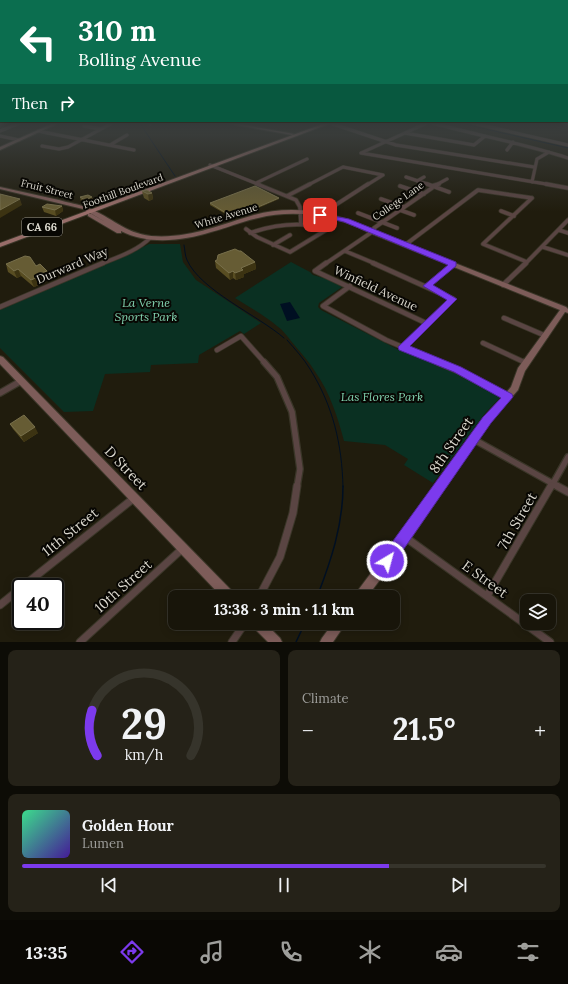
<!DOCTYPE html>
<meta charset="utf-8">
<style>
body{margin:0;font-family:Lora,serif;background:#252218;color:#f1f3f6;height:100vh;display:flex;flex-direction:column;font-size:15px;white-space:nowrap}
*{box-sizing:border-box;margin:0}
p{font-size:13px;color:#9f9f9c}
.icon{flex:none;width:22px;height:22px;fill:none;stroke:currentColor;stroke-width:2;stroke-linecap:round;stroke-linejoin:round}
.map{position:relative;height:642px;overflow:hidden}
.panel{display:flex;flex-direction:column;gap:8px;padding:8px;background:#0d0c06;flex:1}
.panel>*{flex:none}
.hud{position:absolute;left:0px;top:0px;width:568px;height:122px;box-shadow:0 2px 10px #0003,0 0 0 1px #36342b;background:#0b6e4f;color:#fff;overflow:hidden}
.controls{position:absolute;left:520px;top:594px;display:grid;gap:8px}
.controls a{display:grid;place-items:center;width:36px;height:36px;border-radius:8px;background:#18150a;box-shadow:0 2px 10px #0003,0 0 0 1px #36342b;font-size:20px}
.speed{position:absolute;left:12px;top:578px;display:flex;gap:8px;font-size:20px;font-weight:700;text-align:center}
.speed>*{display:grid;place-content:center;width:52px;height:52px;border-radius:50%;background:#18150a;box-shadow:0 2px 10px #0003,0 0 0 1px #36342b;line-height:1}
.speed .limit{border:2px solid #111;border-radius:6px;background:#fff;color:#111}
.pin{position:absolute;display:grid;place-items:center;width:34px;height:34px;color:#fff;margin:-17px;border-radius:8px;box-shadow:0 2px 6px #0006}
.me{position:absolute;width:44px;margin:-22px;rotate:37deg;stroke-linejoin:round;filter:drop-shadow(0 0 3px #0008)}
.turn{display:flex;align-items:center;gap:14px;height:84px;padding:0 12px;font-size:18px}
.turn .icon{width:52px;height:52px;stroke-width:2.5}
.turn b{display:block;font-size:28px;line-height:34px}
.then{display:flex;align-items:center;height:38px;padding:0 12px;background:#0003;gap:8px;font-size:15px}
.big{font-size:30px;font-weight:800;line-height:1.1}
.panel .card{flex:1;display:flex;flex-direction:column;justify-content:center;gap:6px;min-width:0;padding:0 14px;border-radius:8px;background:#252218}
.panel .dial{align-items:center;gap:0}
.dial svg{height:104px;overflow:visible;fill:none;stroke:#36342b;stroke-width:7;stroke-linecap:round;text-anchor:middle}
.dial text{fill:#f1f3f6;stroke:none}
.song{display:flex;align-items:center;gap:12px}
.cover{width:48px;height:48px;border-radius:6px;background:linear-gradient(135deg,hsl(150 70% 55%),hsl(260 70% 35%))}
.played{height:4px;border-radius:2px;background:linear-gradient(90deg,#7c3aed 70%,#36342b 70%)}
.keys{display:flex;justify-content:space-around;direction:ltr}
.heat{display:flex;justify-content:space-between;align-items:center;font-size:22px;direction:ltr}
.panel .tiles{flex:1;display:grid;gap:8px;grid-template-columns:1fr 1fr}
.card:last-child{grid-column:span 2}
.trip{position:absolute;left:168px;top:590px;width:232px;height:40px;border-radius:8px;background:#18150a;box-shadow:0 2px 10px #0003,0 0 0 1px #36342b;font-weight:800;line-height:40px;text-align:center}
.dock{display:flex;height:64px;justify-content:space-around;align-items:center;background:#0a0804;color:#9f9f9c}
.dock .icon{width:28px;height:28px}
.dock .selected{color:#7c3aed}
.dock b{font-size:18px;color:#f1f3f6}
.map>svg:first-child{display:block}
</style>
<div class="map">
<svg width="568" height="642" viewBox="0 0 568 642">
<rect width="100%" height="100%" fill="#201c0d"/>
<!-- green -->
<path fill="#0a3022" d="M149,244h31l3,18 13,18 65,43 -17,11 -4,-3 -41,24 -1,8 -47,2 -1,7 -45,2 -12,37 -29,1 -64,-64v-38l135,-59z
M291,262l19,10 3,3 14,4 15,8 -23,16 -1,4 3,3 76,39 53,21 49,26v3l-13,13 -53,71 -29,-18 4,-6 -23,-14 -41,-4c-6,-23 -14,-48 -28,-68 -7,-12 -16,-21 -25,-32 -4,-5 -8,-11 -14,-15 -13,-11 -28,-19 -42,-28z"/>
<!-- water -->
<path fill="#000f22" d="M290,302l10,16 -13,3 -7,-17z"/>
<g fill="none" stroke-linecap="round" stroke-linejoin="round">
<!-- stream-far1 -->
<path stroke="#000f22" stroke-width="1" d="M139,122l36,54
M455,122l113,26
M184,245c1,5 1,11 3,15 13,30 72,56 97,78
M287,340c8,9 17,19 23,29 23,37 32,75 33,118"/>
<!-- stream -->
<path stroke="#000f22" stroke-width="1.5" d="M317,597c14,-36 26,-72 26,-111
M296,642l9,-19"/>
<defs>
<path id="street-far4" d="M327,122l69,23 138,22
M429,122c46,13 93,21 139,36
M468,122l100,23
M150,124l2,-2
M84,126l17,3
M0,131l22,-9
M38,131l96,19
M405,133l69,12 11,-9
M0,136l19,4
M110,145l17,-10
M42,146l17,3 9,-2 46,-25
M507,150l6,-8
M361,153l191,32
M361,153l68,-31
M210,165l50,20
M406,177l24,8
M417,181l7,-4
M532,182l5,-23 12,-7
M256,183l51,-24
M308,185l35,-18 40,8
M367,185l16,-10
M436,185l11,-6"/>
<path id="street-far3" d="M257,184l39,16 4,7 1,17
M427,184l22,8
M546,184l22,4
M400,186l24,8
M432,186l7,-2
M287,196l23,-12
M381,199l23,8
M400,210l14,5
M501,211l13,5
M358,213l39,15
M320,215l48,-31
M246,229l11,8 33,15 41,-25
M559,230l9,3
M250,233c26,-9 51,-12 78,-4
M273,245l17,-10
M405,245l73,-55 54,8
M543,247l25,8
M345,251l31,13
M527,262l-44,-18 49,-46
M101,264c17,-7 36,-13 49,-26
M325,264l47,-32 2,-4 58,-40v-2
M525,264l43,-44"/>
<path id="street-far2" d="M373,263l80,36 -50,48
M315,271l11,-8
M315,271l113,53
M503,285l23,-22
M350,286l-27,20 63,34 54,23
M427,286l26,-22
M0,307l103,-44
M504,318l42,18
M483,343l43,20
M217,350l24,-14 24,27"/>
<path id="street-far1" d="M264,362l13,15 15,35 8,57 -3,18
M438,362l19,8 51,27
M524,362l2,1
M0,393l21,-12
M473,439l86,48
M551,487l17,-30"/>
<path id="street" d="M557,486l11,6
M405,537l145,105
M22,587l112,-89
M487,596l64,-110
M259,597l21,-40 13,-44 4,-27
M0,605l21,-17
M80,642l102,-93
M232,642l13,-19"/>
<path id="secondary" d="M56,122h5l-61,28v-3z
M219,122h9l66,12 -2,1z
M0,187c20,4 39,9 59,13 9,3 20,4 29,8 24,9 36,25 63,28 38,3 68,-11 103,-21 39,-11 84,-3 120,16l192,76 2,2v4l-3,-1 -40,59 -7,19 -28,32 -81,119 -42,56h-13l2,-4 45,-60 83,-115 27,-31 7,-19 42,-58 -190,-77c-34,-18 -75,-24 -112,-15 -16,3 -31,10 -47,14 -28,9 -63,13 -90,-1v2h-4l-29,-17v-2h4l15,9 -24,-14 -83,-20z
M0,356l3,1 231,236 2,4h-14l-222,-233z
M251,623h14l15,15 2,4h-14l-15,-15z
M333,623h13l-13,19h-13l2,-4z"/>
<path id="primary" d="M328,122h6l-334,125v-4z"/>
</defs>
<!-- street-far4 casing -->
<use href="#street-far4" stroke="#3a3628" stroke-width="4"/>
<!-- street-far3 casing -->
<use href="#street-far3" stroke="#3a3628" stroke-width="5"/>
<!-- street-far2 casing -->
<use href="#street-far2" stroke="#3a3628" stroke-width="6"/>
<!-- street-far1 casing -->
<use href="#street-far1" stroke="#3a3628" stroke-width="8"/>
<!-- street casing -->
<use href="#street" stroke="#3a3628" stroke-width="9"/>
<!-- secondary casing -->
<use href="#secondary" stroke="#3a3628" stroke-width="2"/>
<!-- primary casing -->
<use href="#primary" stroke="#3a3628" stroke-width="2"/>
<!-- street-far4 -->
<use href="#street-far4" stroke="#5a4543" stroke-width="3"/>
<!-- street-far3 -->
<use href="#street-far3" stroke="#5a4543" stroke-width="3.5"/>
<!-- street-far2 -->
<use href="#street-far2" stroke="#5a4543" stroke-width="4.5"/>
<!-- street-far1 -->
<use href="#street-far1" stroke="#5a4543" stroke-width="5.5"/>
<!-- street -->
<use href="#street" stroke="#5a4543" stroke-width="7"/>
<!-- secondary -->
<use href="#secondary" fill="#7d5c59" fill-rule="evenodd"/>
<!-- primary -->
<use href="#primary" fill="#986d69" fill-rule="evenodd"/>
</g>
<!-- wall -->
<path fill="#584d22" d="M142,191l10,2 1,6 -4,2 -5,-3z
M80,197h12l1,5 -7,3 -5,-3z
M279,199l-42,18 -3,2 -24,-14v-2z
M62,206l1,5 -7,5 -12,-4 -2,-5z
M239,251l16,11 1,7 -12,5v3l-8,3 -3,-2 -3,2 -14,-12 -1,-7z
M6,264l30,2 11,5 3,7 -5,2 1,2 -12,5 -13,-11 -4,2 -9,-6z
M10,424l28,9 -14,9 -11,-13z"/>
<!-- shaded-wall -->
<path fill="#3c3312" d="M152,193l1,6 -4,2 -1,-7z
M92,197l1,5 -7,3 -1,-5z
M279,198v1l-42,18 -3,2v-1l3,-2z
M20,199l2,6 -22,13v-8z
M62,206l1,5 -7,5 -1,-6z
M255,262l1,7 -12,5v3l-8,3 -1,-7 6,-5z
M18,269l3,7 -4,2 -3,-7z
M47,271l3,7 -5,2 1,2 -12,5 -3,-7 10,-7z
M233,271v7l-3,2 -1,-7z
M35,427l3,6 -14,9 -3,-6z"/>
<!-- building -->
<path fill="#665c34" stroke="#78704c" d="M255,186l24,12 -42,18 -3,2 -24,-15z
M147,190l5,3 -4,1 -6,-3z
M0,194l20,5 -20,11z
M88,195l4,2 -7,3 -5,-3z
M47,204l15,2 -7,4 -13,-3z
M235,249l4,2h2l14,11 -14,6 2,2 -8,3 -2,-2 -4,2 -14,-12 2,-1 1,-5z
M25,256l5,1 6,9 4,-2 7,7 -6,2 2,2 -12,5 -13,-11 -4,2 -8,-7z
M24,415l11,12 -14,9 -11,-12z"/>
<!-- sky -->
<linearGradient id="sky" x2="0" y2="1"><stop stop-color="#120f07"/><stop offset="0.58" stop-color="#3c4040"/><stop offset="1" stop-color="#3c4040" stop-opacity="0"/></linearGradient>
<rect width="568" height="212" fill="url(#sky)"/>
<!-- route -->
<path fill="#7c3aed" stroke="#51269a" d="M318,213l31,6 107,43v4l-23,19 24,14 -47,47 51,21 51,27 1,3 -22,26 -99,143 -5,2 -5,-2 -2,-5 2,-5 101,-139 18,-19 -47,-26 -55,-22 -1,-3 49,-47 -24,-14 25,-21 -104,-43 -26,-6z"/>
<g text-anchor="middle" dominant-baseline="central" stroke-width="4" stroke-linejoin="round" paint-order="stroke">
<!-- far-street labels -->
<g font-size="10" fill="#dbd8ce" stroke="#080703">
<text transform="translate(47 189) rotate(14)">Fruit Street</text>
<text transform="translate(123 191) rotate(-20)">Foothill Boulevard</text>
<text transform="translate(398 201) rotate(-35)">College Lane</text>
<text transform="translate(226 216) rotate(-17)">White Avenue</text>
</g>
<!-- shield labels -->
<rect fill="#080703" stroke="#9c9991" stroke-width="1" x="22" y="218" width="40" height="18" rx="3"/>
<g font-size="11" font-weight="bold" fill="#dbd8ce">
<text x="42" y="227">CA 66</text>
</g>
<!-- street labels -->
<g font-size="12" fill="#dbd8ce" stroke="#080703">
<text transform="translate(72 265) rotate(-23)">Durward Way</text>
<text transform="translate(376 288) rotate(25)">Winfield Avenue</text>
</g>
<!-- park labels -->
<g font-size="12" font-style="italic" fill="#82d3b0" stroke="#080703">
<text x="146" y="302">La Verne<tspan x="146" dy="14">Sports Park</tspan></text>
<text x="382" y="396">Las Flores Park</text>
</g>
<!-- near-street labels -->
<g font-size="14" fill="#dbd8ce" stroke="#080703">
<text transform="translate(451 445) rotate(-55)">8th Street</text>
<text transform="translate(126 468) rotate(46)">D Street</text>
<text transform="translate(517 521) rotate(-60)">7th Street</text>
<text transform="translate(70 532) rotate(-39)">11th Street</text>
<text transform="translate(485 579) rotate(36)">E Street</text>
<text transform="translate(123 586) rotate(-42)">10th Street</text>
</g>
</g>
</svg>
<div class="controls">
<a><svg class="icon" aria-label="layers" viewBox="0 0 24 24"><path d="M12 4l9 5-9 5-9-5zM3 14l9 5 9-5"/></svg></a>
</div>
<div class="speed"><div class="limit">40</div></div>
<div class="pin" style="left:320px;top:215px;background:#d93025"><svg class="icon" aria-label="arrive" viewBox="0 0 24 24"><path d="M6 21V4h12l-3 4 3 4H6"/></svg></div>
<svg class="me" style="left:387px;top:561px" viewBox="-20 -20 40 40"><circle r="17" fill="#7c3aed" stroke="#fff" stroke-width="3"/><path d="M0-11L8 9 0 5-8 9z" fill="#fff"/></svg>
<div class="trip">13:38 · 3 min · 1.1 km</div>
<div class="hud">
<div class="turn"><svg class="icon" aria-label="left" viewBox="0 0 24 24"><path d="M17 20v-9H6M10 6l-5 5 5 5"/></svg><div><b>310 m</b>Bolling Avenue</div></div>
<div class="then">Then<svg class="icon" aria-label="right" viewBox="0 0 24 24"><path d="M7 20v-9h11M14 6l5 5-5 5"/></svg></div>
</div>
</div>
<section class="panel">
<div class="tiles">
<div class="card dial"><svg viewBox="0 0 100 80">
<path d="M14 69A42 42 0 1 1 86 69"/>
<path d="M14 69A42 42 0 0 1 10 34" stroke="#7c3aed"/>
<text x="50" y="56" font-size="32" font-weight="700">29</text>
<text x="50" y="72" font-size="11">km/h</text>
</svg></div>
<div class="card"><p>Climate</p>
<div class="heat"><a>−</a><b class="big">21.5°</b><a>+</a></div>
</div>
<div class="card">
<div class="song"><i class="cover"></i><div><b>Golden Hour</b><p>Lumen</p></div></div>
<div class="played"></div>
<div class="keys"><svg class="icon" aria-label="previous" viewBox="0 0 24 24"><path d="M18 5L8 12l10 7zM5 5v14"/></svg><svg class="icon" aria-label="pause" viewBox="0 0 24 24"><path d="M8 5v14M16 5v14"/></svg><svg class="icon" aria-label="next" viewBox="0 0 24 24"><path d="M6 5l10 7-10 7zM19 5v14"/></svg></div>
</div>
</div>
</section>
<nav class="dock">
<b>13:35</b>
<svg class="icon selected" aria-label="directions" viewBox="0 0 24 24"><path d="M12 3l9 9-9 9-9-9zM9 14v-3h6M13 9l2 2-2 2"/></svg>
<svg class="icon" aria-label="music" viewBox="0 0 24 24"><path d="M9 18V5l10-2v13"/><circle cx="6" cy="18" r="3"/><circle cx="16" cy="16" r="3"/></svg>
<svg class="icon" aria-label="phone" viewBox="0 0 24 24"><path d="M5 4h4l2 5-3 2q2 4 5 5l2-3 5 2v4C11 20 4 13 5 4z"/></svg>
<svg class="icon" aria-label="climate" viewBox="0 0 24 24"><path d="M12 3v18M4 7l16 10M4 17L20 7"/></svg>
<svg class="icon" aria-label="car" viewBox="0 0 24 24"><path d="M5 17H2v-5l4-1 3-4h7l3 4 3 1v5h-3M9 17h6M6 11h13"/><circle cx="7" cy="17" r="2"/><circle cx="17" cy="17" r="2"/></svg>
<svg class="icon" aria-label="filters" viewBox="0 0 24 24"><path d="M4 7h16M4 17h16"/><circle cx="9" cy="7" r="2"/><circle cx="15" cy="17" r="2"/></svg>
</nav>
